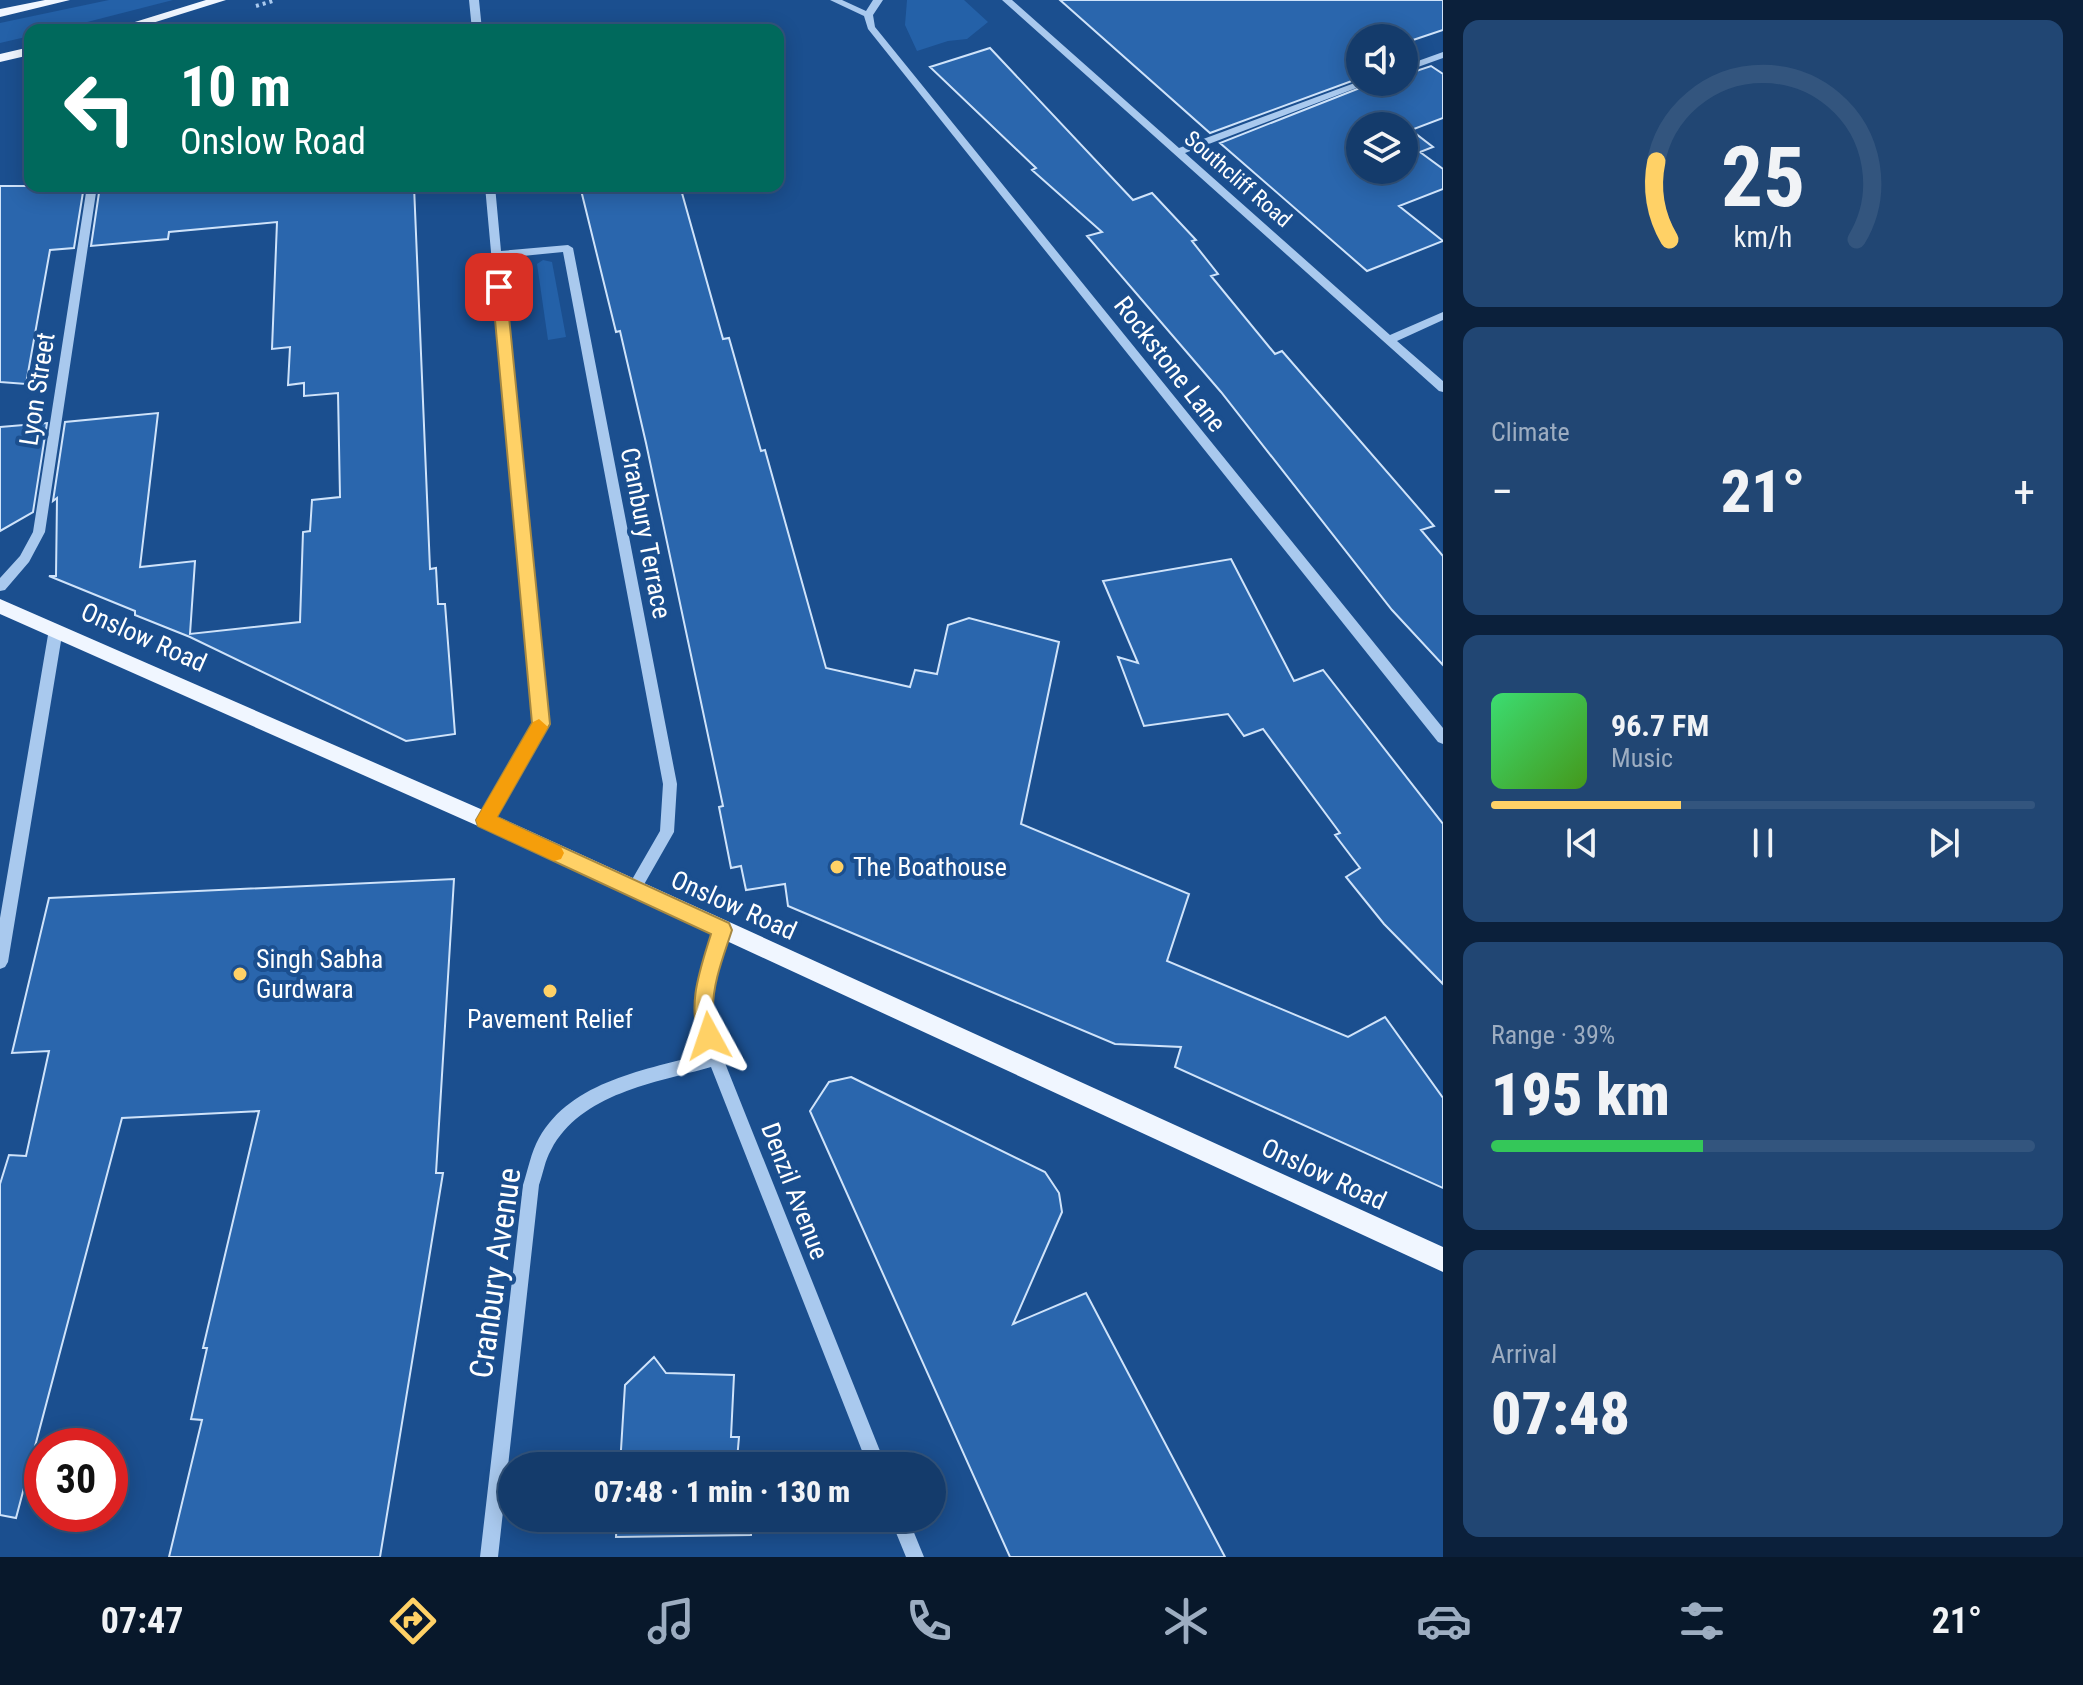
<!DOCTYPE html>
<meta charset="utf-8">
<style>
body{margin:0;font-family:"Roboto Condensed",sans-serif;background:#214673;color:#f1f3f6;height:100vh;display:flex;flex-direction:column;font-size:30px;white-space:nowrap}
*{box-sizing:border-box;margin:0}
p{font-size:26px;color:#9dadc1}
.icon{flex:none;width:44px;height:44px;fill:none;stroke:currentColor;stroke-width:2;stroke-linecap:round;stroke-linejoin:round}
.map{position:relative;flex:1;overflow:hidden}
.drawer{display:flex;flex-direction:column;gap:20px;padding:20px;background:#0b203b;width:640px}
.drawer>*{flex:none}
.top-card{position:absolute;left:24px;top:24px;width:760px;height:168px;border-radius:16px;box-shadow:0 4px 20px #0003,0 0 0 2px #33557e;background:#00695c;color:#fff;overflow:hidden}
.buttons{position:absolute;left:1346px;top:24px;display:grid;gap:16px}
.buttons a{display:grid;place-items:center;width:72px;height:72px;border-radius:50%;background:#143b6b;box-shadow:0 4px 20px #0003,0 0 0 2px #33557e;font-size:40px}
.speed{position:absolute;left:24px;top:1428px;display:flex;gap:16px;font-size:40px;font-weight:700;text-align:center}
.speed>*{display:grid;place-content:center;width:104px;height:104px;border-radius:50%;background:#143b6b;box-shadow:0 4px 20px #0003,0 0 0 2px #33557e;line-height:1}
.speed .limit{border:12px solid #d22;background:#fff;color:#111}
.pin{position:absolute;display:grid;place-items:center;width:68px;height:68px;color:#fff;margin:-34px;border-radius:16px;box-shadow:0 4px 12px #0006}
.me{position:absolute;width:88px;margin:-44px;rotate:355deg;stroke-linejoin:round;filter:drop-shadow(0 0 6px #0008)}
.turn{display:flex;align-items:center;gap:28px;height:168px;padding:0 24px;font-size:36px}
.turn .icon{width:104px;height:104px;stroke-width:2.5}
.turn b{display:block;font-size:56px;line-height:68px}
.big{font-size:60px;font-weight:800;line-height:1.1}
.drawer .tile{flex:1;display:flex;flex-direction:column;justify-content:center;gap:12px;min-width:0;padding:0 28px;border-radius:16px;background:#214673}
.drawer .dial{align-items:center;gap:0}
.dial svg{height:208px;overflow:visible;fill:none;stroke:#33557e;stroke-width:7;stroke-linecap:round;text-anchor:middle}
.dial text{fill:#f1f3f6;stroke:none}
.song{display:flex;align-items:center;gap:24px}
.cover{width:96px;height:96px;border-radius:12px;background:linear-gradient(135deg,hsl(140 70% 55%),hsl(100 70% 35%))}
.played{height:8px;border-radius:4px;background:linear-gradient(90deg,#ffd166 35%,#33557e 35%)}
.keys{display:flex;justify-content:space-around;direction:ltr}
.heat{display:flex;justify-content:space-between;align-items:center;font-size:44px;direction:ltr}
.charge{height:12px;border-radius:6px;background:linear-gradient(90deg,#34c759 39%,#33557e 0)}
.trip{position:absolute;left:498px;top:1452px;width:448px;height:80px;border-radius:40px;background:#143b6b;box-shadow:0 4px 20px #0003,0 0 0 2px #33557e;font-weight:800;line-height:80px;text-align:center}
.dock{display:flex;height:128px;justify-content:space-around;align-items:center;background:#08182b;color:#9dadc1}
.dock .icon{width:56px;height:56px}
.dock .selected{color:#ffd166}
.dock b{font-size:36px;color:#f1f3f6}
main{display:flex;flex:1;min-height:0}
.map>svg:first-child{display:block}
</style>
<main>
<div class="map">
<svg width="1443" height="1557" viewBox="0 0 1443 1557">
<rect width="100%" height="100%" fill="#1b4f8f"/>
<!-- green -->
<path fill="#2461a8" d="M109,0h64l-117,30h-26v6l-30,7v-20z
M907,0h57l24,22 -21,17 -19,2 -31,10 -12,-26z
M543,260l9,2 14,75 -18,3 -11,-76z"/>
<!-- building -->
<path fill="#2a66ad" stroke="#cfe3fa" stroke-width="2" fill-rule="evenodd" d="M1060,0h383v30l-39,13v-5h-44v40l-150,55z
M990,48l143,152 19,-7 44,47 -4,1 26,33 -7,2 64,78 7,-3 152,175 -13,4 22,26v109l-51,-55 -171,-218 -134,-156 15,-4 -70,-62 4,-2 -106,-101z
M1431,66l12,8v44l-32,12 22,17 -13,5 23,17v20l-44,17 44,35 -76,30 -147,-128 155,-61h29v-7zM1360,126h44v44h-44z
M0,186h84l-10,62 -24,2 -24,134 -26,-2z
M100,186h314l16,383 6,-1 2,36h7l10,130 -49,7 -216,-104 -55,-22v-4l-86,-35h7l1,-78 -4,3 12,-79 93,-9 -18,154 55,-6 -5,73 110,-12 3,-90 7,-1 2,-31 28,-3 -2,-104 -34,3v-13l-16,2 2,-38 -18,2 5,-127 -108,10 -1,7 -77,7z
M580,186h100l43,153 6,-1 32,113 4,-1 61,218 84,19 5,-17 22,4 11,-49 21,-7 90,24 -38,182 168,70 -22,67 181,76 37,-20 58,81v90l-268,-121 6,-20 -66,-3 -327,-138 -3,-22 -39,6 -5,-24 -10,2 -12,-61 4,-1 -77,-363 -26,-112 -4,1z
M47,423l-14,89 -33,19v-104z
M1231,559l63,122 29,-11 120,154v160l-59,-60 -38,-47 14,-9 -25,-33 5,-2 -77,-104 -19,7 -16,-22 -84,12 -26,-69 20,6 -35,-82z
M454,879l-18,294h7l-63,384h-211l33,-137 -11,-1 16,-71h-4l56,-237 -137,7 -106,400 -16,-3v-331l9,-29 17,1 23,-105 -37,2 37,-155z
M851,1077l194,95 14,21 3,19 -49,112 73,-31 139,264h-215l-200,-446 19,-29z
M654,1357l12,16 68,2 -3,62h8l-2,23 17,3 -1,3h-133l5,-81z
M617,1518h135l-1,17 -135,2z"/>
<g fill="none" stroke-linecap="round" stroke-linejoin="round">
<!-- path -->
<path stroke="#a9c9ee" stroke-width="4" stroke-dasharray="3 4" stroke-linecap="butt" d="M256,6l20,-6"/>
<!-- minor -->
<path fill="#a9c9ee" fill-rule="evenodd" d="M469,0h10l3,30h-10z
M830,0h12l24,11 7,-11h10l-10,15 2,12 568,701v16l-5,-2 -570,-713 -4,-13z
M1002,0h10l167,148 181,-67 12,1 -187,71 205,182 53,-23v8l-46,21 46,40v11l-4,-1z
M1443,52v6l-39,14v-6z
M87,186h10l-52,346 -16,30 -24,28 -5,1v-13l20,-22 13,-24z
M485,186h10l6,65 67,-6 5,3 104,536 -3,48 -36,63 -5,2 -5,-2 -2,-5 34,-59 3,-47 -100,-532 -61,6 46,466 -58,100 -5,2 -5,-2 -2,-4 56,-97z
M56,624l7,5 -55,333 -3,5 -5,2v-51l49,-289z
M722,923l5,2 2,5 -13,44 -6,39 13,45 163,408h-18l-157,-399c-56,16 -130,26 -160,83 -6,10 -8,24 -12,35l-41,372h-18l43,-372c5,-15 8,-33 16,-47 33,-58 108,-68 167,-85l-12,-40 6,-39 15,-44 2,-5z
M890,1518h18l16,39h-18z"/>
<!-- major -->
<path fill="#f0f6ff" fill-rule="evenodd" d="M45,0h25l-70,17v-8z
M206,0h20l-96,30h-21z
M30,47v8l-30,7v-8z
M0,599l492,215 951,433v25l-965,-446 -478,-212z"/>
</g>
<!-- route -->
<path fill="#ffd166" stroke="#a68842" stroke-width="2" d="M499,282l7,5 44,437 -53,93 232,106 3,7c-8,25 -20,54 -19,82 0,11 8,19 3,31l-7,2 -8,-2c-15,-37 -1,-73 10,-109l-233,-108 -2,-6 56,-97 -40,-436z"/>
<!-- slow -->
<path fill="#f59e0b" d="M539,719l9,8 -51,90 64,30 3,6 -3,6 -7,2 -76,-35 -2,-6 57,-98z"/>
<!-- markers -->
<g fill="#ffd166" stroke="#1b4f8f" stroke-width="3">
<circle cx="837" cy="867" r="8"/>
<circle cx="240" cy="974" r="8"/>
<circle cx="550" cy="991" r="8"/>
</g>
<g text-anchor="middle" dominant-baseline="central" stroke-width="8" stroke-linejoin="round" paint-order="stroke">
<!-- far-street labels -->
<g font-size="22" fill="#fff" stroke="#1b4f8f">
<text transform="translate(1238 179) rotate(41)">Southcliff Road</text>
</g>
<!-- street labels -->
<g font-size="26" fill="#fff" stroke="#1b4f8f">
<text transform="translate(1170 364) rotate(52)">Rockstone Lane</text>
<text transform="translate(37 389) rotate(-81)">Lyon Street</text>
<text transform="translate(646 533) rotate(79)">Cranbury Terrace</text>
<text transform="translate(144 637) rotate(24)">Onslow Road</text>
<text transform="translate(734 905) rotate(24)">Onslow Road</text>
<text transform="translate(1324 1174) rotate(25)">Onslow Road</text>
<text transform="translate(795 1191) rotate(69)">Denzil Avenue</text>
</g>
<!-- poi labels -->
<g font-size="26" fill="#fff" stroke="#1b4f8f" text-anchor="start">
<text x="853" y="867">The Boathouse</text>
<text x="256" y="959">Singh Sabha<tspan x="256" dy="30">Gurdwara</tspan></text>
<text x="550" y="1019" text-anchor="middle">Pavement Relief</text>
</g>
<!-- near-street labels -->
<g font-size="32" fill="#fff" stroke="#1b4f8f">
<text transform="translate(495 1273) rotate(-82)">Cranbury Avenue</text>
</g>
</g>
</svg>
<div class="buttons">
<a><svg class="icon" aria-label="sound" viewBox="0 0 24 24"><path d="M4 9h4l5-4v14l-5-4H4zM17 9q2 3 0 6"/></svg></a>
<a><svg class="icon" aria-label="layers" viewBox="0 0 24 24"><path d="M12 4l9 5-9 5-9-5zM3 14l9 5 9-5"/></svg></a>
</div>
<div class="speed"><div class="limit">30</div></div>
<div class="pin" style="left:499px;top:287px;background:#d93025"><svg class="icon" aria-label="arrive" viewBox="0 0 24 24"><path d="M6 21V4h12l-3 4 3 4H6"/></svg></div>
<svg class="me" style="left:709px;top:1036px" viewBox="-20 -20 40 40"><path d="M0-17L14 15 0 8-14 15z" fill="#ffd166" stroke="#fff" stroke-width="4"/></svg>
<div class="trip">07:48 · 1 min · 130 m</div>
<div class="top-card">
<div class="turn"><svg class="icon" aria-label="left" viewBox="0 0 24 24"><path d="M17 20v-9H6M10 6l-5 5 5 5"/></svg><div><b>10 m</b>Onslow Road</div></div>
</div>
</div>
<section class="drawer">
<div class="tile dial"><svg viewBox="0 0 100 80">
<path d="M14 69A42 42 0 1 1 86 69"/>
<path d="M14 69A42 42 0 0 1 9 39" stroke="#ffd166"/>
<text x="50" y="56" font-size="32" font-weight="700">25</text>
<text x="50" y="72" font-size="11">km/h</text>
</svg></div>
<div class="tile"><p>Climate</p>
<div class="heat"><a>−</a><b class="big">21°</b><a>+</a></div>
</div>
<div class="tile">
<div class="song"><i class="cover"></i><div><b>96.7 FM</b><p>Music</p></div></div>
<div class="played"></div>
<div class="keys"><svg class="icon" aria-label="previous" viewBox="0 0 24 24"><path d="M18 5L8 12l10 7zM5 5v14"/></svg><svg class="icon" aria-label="pause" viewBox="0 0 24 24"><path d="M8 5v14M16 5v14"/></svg><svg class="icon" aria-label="next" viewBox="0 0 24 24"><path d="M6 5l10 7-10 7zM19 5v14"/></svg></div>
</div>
<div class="tile"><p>Range · 39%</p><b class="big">195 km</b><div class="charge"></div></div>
<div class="tile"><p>Arrival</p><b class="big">07:48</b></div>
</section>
</main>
<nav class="dock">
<b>07:47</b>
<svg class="icon selected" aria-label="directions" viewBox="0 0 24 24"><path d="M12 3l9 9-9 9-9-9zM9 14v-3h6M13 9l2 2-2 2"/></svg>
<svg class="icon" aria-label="music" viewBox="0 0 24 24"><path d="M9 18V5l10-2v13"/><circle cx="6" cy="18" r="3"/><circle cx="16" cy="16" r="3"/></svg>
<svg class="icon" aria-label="phone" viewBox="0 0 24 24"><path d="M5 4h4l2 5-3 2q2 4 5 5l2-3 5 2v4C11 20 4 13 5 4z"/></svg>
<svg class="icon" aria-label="climate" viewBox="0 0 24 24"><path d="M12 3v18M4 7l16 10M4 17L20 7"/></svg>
<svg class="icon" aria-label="car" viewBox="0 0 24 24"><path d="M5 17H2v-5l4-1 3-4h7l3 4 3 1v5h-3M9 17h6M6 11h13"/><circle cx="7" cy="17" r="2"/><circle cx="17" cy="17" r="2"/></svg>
<svg class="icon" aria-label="filters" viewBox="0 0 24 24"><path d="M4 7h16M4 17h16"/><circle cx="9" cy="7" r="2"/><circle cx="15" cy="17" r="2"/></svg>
<b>21°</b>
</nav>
